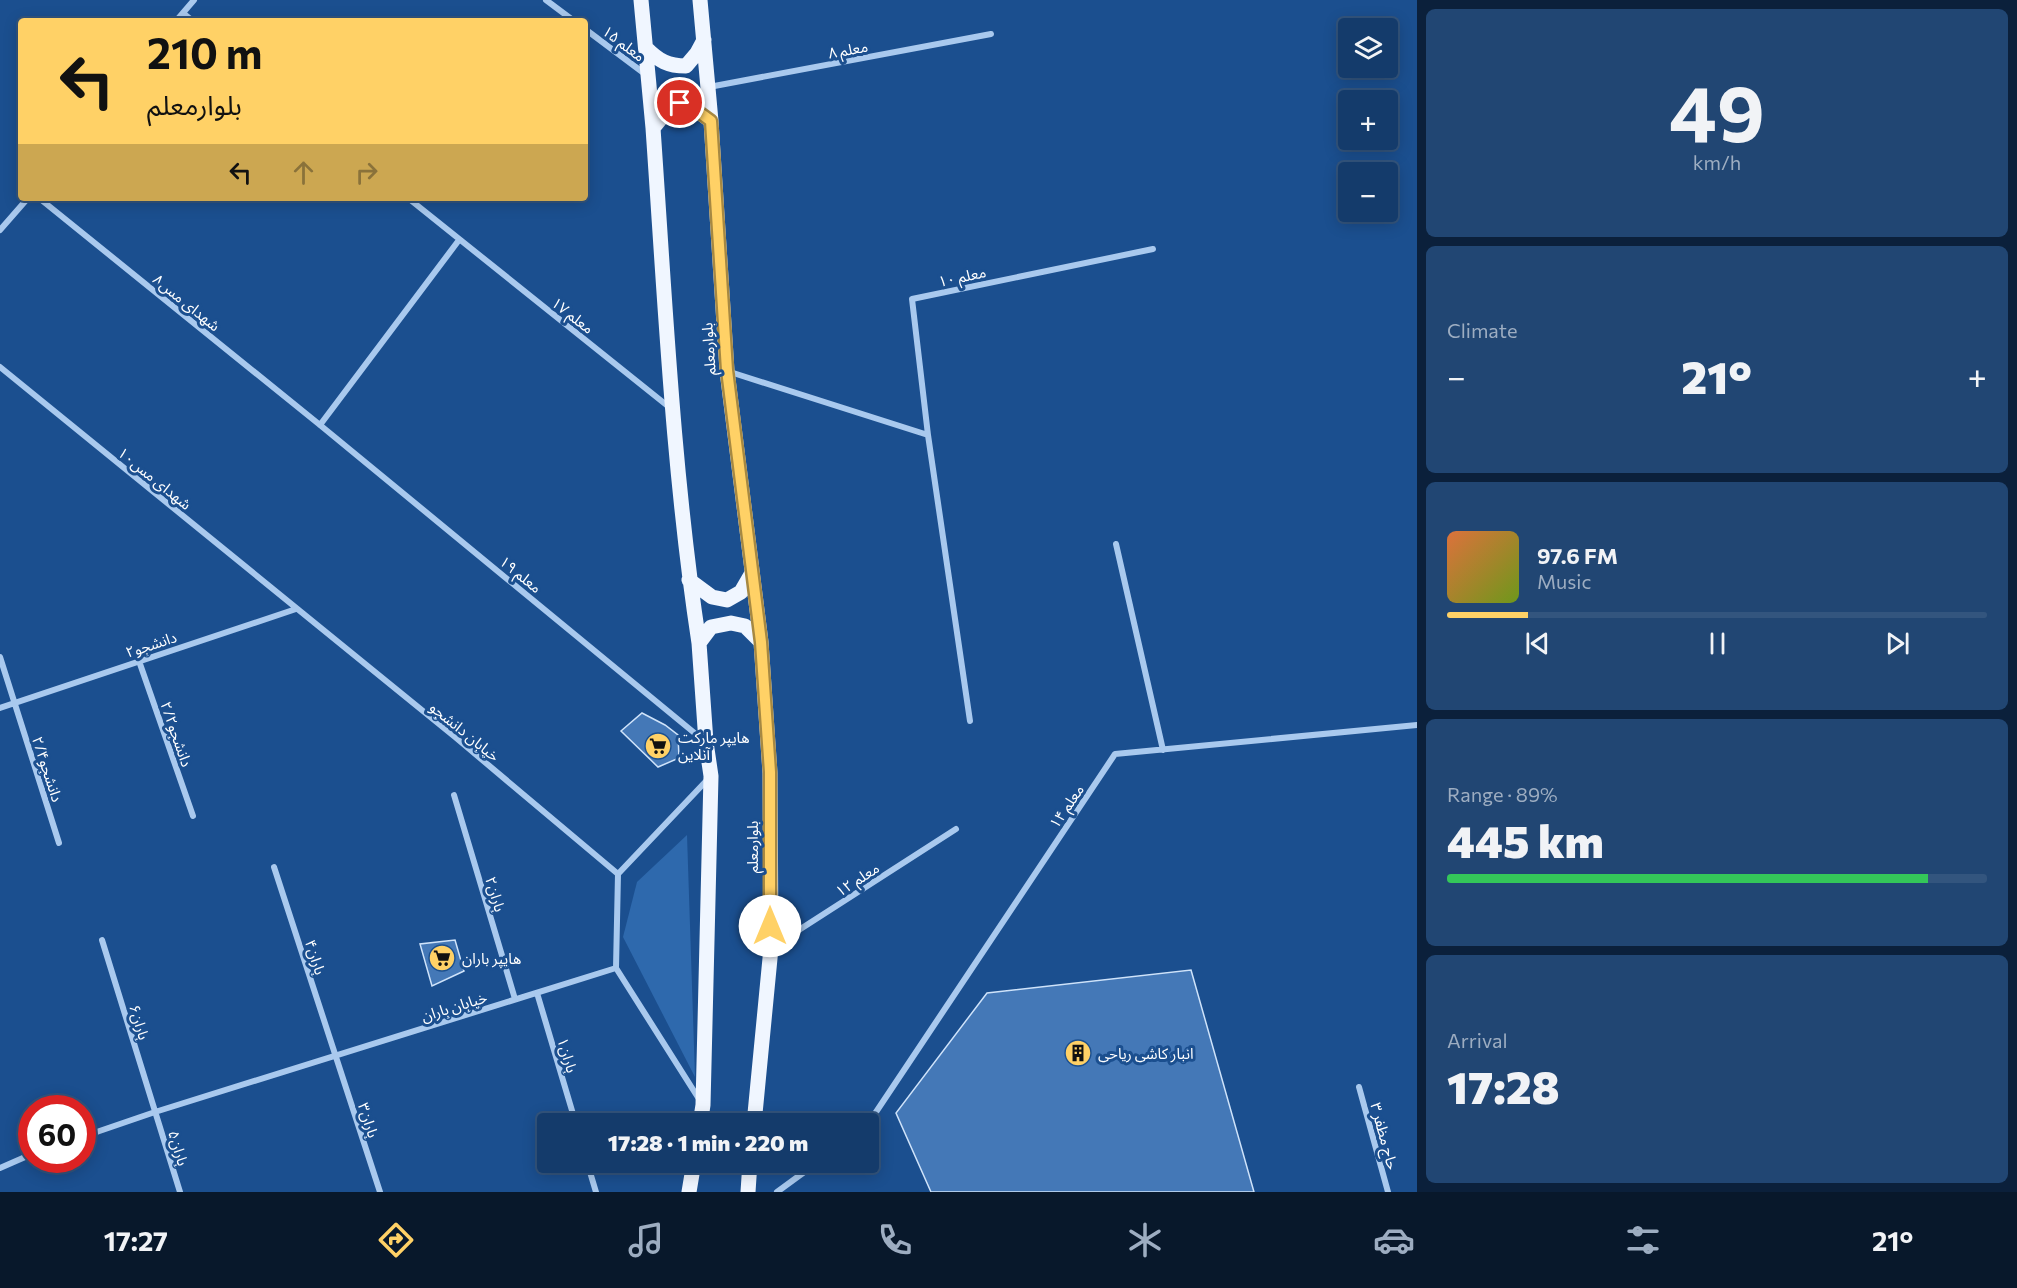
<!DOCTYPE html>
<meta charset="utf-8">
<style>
body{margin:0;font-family:Commissioner,"Noto Sans Arabic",sans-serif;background:#214673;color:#f1f3f6;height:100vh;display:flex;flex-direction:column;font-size:22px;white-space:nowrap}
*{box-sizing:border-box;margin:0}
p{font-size:20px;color:#9dadc1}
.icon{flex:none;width:33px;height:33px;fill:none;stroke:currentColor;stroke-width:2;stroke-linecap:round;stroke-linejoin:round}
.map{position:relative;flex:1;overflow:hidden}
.drawer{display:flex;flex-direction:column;gap:9px;padding:9px;background:#0b203b;width:600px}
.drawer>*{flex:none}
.banner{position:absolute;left:18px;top:18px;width:570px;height:183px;border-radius:6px;box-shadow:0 3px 15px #0003,0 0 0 2px #33557e;background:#ffd166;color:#111;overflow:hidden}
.controls{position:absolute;left:1338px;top:18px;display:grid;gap:12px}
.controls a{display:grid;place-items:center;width:60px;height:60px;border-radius:6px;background:#143b6b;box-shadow:0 3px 15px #0003,0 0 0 2px #33557e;font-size:30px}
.speed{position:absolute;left:18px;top:1095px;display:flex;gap:12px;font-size:30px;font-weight:700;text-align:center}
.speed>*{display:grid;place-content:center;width:78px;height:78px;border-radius:50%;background:#143b6b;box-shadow:0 3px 15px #0003,0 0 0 2px #33557e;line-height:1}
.speed .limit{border:9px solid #d22;background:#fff;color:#111}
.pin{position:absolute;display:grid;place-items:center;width:51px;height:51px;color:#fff;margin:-26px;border:3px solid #fff;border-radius:50%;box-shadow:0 2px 6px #0007}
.me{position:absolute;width:66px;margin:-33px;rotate:0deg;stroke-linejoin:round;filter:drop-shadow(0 0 4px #0008)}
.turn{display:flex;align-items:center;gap:21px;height:126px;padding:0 30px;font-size:27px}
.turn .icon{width:78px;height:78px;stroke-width:2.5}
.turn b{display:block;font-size:42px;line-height:51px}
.lanes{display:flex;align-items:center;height:57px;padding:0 30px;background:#0003;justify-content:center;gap:30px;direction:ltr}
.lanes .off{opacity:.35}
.big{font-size:45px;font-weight:800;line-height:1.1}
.drawer .tile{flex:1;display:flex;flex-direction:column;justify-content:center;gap:9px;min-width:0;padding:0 21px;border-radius:9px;background:#214673}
.drawer .dial{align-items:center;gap:0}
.dial b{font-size:78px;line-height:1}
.song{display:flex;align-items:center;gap:18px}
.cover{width:72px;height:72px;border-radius:9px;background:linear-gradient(135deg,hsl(20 70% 55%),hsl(80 70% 35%))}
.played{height:6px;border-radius:3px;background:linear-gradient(90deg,#ffd166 15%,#33557e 15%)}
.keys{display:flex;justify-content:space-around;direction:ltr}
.heat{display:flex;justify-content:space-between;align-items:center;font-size:33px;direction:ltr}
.charge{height:9px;border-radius:4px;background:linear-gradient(90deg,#34c759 89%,#33557e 0)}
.trip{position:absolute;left:537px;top:1113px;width:342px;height:60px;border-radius:6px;background:#143b6b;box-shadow:0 3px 15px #0003,0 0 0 2px #33557e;font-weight:800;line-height:60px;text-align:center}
.dock{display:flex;height:96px;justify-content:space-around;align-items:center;background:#08182b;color:#9dadc1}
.dock .icon{width:42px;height:42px}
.dock .selected{color:#ffd166}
.dock b{font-size:27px;color:#f1f3f6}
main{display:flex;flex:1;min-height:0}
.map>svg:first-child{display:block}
</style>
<main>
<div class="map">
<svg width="1417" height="1192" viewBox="0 0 1417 1192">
<rect width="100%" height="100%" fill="#1b4f8f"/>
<!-- green -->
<path fill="#2e69ad" d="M687,835l8,242 -72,-140 14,-55z"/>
<!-- building -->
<path fill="#4478b7" stroke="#cfe3fa" stroke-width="1.5" d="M642,713l23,12 13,10 1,23 -21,9 -37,-36z
M455,940l9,31 -32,15 -12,-42z
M1191,970l63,222h-323l-35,-79 91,-120z"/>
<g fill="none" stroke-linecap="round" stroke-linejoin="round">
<!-- minor -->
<path stroke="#a9c9ee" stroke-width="6" d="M546,0l28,21
M183,13l10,8
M176,21l18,-21
M585,29l60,45
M709,87l282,-53
M39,198l281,227 383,315
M408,198l261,209
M0,230l28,-32
M0,367l455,370 163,137
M727,371l201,64
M320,425l139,-185
M1116,544l47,206
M0,657l59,186
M139,661l54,155
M0,708l296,-99
M970,721l-42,-286 -16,-136 241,-50
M454,795l61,204
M274,867l106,325
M102,940l78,252
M774,946l182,-117
M616,968l83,131
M537,993l39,131
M1359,1087l29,105
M868,1124l247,-370 302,-29
M82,1137l73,-25 461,-144 2,-94 91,-96
M587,1162l9,30
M0,1168l32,-14
M777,1192l41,-30"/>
<!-- primary -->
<path stroke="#f0f6ff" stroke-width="15" d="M641,0l12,128
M700,0l11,121
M646,48c13,13 22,18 40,18l11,-13 7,-13
M689,580l23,17 15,3 14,-8 11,-19
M699,643c-26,-170 -34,-343 -46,-515l14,-17 13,-8 16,7 15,11 16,250 34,271
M700,1124l3,-19 8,-329 -5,-34 -7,-99 12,-16 20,-4 14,3 16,16 9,131 1,175 -17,176
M689,1192l5,-30
M748,1192l2,-30"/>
</g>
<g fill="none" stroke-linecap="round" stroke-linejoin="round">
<defs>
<path id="route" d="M680,103l16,7 15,11 16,249 34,272 9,130v154"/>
</defs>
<!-- route casing -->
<use href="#route" stroke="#a68842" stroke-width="15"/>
<!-- route -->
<use href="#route" stroke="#ffd166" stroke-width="10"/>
</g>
<!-- icons -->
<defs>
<symbol id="supermarket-disc" viewBox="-11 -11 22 22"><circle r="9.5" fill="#ffd166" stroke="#1b4f8f"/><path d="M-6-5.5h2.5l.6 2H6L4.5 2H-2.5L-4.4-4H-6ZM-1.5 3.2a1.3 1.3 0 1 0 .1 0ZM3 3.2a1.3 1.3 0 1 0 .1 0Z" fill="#111"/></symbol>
<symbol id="building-disc" viewBox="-11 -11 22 22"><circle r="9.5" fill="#ffd166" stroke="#1b4f8f"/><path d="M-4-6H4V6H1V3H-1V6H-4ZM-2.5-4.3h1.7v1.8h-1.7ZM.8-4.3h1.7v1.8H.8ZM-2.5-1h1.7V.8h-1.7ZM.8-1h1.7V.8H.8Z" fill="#111"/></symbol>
</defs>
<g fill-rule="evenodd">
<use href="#supermarket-disc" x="643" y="731" width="30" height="30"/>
<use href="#supermarket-disc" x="427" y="943" width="30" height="30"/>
<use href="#building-disc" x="1063" y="1038" width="30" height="30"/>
</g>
<g text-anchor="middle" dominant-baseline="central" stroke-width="6" stroke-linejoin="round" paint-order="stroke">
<!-- street labels -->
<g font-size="15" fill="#fff" stroke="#1b4f8f">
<text transform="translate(624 43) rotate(37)">معلم ۱۵</text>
<text transform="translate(848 49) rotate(-10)">معلم ۸</text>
<text transform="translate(962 276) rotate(-12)">معلم ۱۰</text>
<text transform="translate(187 302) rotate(39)">شهدای مس۸</text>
<text transform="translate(573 315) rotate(38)">معلم ۱۷</text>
<text transform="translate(708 349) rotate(-94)">بلوارمعلم</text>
<text transform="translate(155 478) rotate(39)">شهدای مس۱۰</text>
<text transform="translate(521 574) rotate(39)">معلم ۱۹</text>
<text transform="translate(151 644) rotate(-18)">دانشجو۲</text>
<text transform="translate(465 731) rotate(39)">خیابان دانشجو</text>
<text transform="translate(177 734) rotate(71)">دانشجو۲/۲</text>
<text transform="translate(48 769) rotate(72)">دانشجو۲/۴</text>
<text transform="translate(1066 806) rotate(-56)">معلم ۱۴</text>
<text transform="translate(752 847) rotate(-90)">بلوارمعلم</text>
<text transform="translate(857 879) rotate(-33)">معلم ۱۲</text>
<text transform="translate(496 894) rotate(73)">باران۲</text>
<text transform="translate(316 957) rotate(72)">باران۴</text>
<text transform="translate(454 1006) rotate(-17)">خیابان باران</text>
<text transform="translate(140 1022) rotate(73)">باران۶</text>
<text transform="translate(568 1055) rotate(73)">باران۱</text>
<text transform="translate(369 1120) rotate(72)">باران۳</text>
<text transform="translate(1385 1136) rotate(75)">حاج مظفر ۳</text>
<text transform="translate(179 1148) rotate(73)">باران۵</text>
</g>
<!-- poi labels -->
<g font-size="15" fill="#fff" stroke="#1b4f8f" text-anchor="start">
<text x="678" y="737">هایپر مارکت<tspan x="678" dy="17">آنلاین</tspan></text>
<text x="462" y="958">هایپر باران</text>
<text x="1098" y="1053">انبار کاشی ریاحی</text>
</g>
</g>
</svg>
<div class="controls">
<a><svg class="icon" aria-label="layers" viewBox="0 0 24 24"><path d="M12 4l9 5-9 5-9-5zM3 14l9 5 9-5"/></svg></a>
<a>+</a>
<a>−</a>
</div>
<div class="speed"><div class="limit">60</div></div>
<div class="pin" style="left:680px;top:103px;background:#d93025"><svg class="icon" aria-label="arrive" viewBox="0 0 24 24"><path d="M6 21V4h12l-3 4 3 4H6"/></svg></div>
<svg class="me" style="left:770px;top:926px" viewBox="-20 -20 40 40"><circle r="19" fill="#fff"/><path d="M0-13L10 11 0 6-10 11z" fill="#ffd166"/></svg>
<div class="trip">17:28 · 1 min · 220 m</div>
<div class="banner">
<div class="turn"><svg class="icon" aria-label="left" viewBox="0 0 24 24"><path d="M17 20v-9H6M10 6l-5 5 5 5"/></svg><div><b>210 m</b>بلوارمعلم</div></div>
<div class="lanes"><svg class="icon" aria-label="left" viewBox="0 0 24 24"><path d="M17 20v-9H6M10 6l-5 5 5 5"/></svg><svg class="icon off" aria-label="ahead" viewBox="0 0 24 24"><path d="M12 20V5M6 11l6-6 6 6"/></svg><svg class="icon off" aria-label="right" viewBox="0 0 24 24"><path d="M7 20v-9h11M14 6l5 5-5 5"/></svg></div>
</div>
</div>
<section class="drawer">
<div class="tile dial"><b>49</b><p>km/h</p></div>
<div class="tile"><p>Climate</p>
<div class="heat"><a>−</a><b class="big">21°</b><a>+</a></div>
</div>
<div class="tile">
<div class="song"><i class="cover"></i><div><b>97.6 FM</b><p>Music</p></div></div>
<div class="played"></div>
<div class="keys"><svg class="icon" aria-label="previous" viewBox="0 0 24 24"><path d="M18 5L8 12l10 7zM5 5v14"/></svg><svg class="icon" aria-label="pause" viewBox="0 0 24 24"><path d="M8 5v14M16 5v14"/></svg><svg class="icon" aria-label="next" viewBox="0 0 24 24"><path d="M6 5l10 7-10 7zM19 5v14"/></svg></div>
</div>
<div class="tile"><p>Range · 89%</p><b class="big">445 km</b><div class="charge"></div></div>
<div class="tile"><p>Arrival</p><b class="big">17:28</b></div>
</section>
</main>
<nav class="dock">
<b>17:27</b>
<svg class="icon selected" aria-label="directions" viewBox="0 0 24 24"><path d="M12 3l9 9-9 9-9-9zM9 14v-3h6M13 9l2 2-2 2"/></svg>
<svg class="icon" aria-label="music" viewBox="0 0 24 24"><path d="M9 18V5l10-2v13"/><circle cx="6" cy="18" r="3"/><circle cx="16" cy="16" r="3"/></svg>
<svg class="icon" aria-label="phone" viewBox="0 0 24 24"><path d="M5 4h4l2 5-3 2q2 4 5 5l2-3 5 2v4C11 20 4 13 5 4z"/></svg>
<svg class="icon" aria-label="climate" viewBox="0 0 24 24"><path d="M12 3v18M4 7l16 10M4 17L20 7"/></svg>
<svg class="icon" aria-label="car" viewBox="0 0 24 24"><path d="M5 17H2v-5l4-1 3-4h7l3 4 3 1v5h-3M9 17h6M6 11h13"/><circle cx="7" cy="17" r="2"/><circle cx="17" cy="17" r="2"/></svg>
<svg class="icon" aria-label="filters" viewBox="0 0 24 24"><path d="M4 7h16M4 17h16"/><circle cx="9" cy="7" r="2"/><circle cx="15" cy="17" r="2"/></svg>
<b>21°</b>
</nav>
